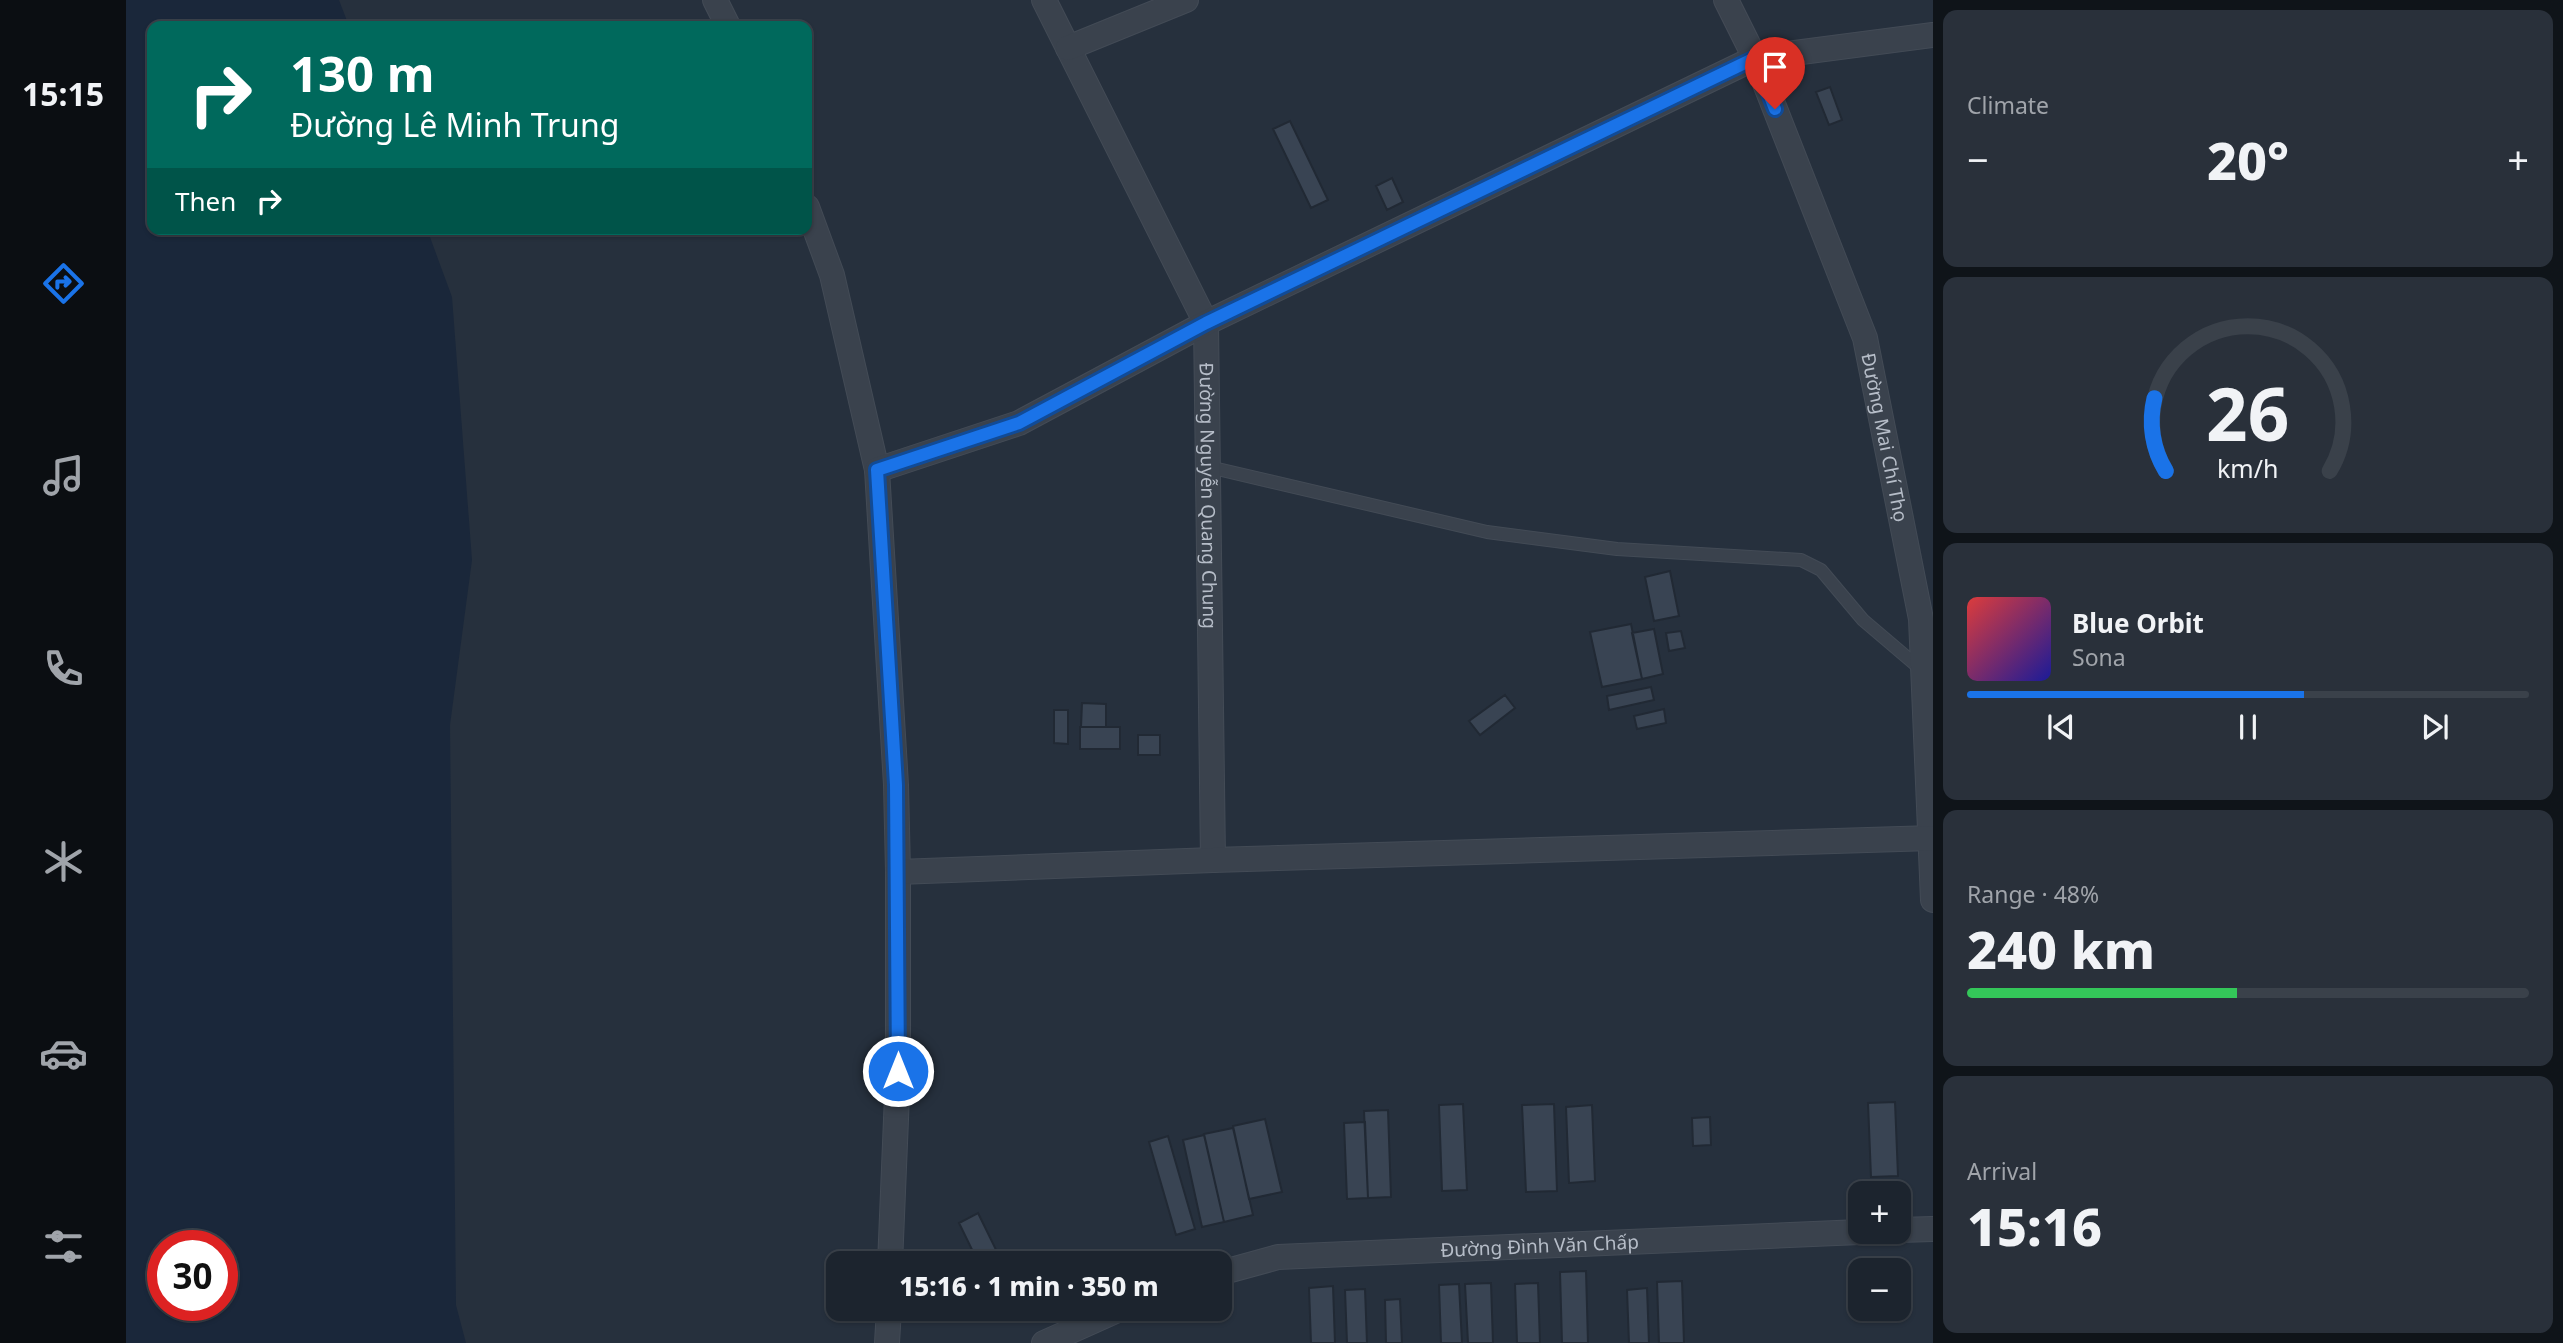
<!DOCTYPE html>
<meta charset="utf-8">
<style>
body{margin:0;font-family:"Noto Sans",sans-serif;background:#29303a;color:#f1f3f6;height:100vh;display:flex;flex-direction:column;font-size:26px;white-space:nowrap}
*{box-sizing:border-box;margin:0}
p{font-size:23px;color:#a0a4aa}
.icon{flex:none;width:38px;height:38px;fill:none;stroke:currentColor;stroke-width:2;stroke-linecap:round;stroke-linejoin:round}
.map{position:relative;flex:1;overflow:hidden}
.panel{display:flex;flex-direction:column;gap:10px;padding:10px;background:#0f1419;width:630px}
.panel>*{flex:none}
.top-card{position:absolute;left:21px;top:21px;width:665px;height:214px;border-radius:14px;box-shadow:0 2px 5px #0004,0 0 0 2px #3a414a;background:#00695c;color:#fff;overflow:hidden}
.buttons{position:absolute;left:1722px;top:1181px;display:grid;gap:14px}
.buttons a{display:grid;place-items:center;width:63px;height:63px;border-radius:14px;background:#1c242e;box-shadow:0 2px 5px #0004,0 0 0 2px #3a414a;font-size:35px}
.speed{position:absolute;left:21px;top:1230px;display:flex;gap:14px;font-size:35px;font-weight:700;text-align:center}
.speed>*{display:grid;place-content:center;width:91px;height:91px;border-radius:50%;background:#1c242e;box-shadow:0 2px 5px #0004,0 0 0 2px #3a414a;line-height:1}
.speed .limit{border:10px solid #d22;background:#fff;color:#111}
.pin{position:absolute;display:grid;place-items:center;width:60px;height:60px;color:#fff;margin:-72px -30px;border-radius:50% 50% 50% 0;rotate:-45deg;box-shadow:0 0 7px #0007}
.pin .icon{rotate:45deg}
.me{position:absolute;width:77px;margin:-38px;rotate:0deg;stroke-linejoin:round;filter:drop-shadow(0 0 5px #0008)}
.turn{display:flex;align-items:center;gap:24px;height:147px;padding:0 28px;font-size:32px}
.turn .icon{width:91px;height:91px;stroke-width:2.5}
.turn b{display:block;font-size:49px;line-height:60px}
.then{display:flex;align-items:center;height:66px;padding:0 28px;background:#0003;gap:14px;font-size:26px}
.big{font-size:52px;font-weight:800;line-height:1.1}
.panel .card{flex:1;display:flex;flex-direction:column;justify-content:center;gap:10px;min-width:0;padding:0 24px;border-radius:14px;background:#29303a}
.panel .dial{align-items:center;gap:0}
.dial svg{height:182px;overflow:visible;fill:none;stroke:#3a414a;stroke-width:7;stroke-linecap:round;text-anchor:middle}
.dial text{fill:#f1f3f6;stroke:none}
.song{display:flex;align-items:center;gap:21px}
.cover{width:84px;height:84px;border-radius:10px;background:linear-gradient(135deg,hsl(0 70% 55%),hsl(240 70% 35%))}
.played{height:7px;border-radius:4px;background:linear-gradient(90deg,#1a73e8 60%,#3a414a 60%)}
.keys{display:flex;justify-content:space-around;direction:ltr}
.heat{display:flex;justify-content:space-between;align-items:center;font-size:38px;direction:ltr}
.charge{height:10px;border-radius:5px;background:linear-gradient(90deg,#34c759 48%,#3a414a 0)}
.trip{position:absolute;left:700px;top:1251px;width:406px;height:70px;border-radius:14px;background:#1c242e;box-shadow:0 2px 5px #0004,0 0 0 2px #3a414a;font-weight:800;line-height:70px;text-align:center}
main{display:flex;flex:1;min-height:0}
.menu{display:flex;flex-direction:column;width:126px;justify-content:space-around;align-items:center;background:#0b0e12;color:#a0a4aa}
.menu .icon{width:49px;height:49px}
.menu .active{color:#1a73e8}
.menu b{font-size:32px;color:#f1f3f6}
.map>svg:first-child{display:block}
</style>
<main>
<nav class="menu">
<b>15:15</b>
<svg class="icon active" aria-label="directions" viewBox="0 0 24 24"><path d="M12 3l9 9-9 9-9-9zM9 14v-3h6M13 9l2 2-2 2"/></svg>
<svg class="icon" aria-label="music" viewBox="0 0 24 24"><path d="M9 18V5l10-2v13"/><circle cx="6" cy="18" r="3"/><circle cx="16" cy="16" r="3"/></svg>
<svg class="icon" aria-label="phone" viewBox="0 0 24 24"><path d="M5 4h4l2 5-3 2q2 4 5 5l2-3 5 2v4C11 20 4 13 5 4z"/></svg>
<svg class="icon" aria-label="climate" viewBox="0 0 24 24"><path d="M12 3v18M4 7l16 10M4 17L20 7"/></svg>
<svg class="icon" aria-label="car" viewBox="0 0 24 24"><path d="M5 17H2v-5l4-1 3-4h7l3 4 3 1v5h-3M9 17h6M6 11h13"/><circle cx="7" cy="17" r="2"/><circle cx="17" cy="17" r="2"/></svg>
<svg class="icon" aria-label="filters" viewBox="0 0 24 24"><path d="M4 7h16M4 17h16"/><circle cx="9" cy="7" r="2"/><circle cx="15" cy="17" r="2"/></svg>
</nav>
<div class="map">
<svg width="1807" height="1343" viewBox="0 0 1807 1343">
<rect width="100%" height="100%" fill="#26303d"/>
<!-- water -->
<path fill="#1a273a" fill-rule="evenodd" d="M0,0h213l10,26h-197v203h275l25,68 20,263 -22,165 6,580 10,38h-340zM37,1246h59v60h-59z"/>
<!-- building -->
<path fill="#394453" stroke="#212934" stroke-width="2" d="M1704,87l12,33 -13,5 -13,-33z
M1164,121l38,79 -17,8 -38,-79z
M1266,178l11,24 -16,8 -11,-24z
M1544,571l9,45 -25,5 -9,-44z
M1505,624l11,55 -40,8 -12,-55z
M1528,629l9,45 -21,5 -10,-46z
M1555,631l4,17 -16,3 -3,-18z
M1525,687l3,13 -45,10 -2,-14z
M1379,695l10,13 -35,27 -11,-14z
M956,703l24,1v23h-25z
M1538,709l2,14 -29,6 -3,-13z
M928,710h14v34l-14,-1z
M954,727h40v22h-40z
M1012,735h22v20h-22z
M1769,1102l3,74 -27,1 -3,-74z
M1337,1104l4,86 -25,1 -3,-86z
M1428,1104l3,87 -31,1 -4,-87z
M1466,1105l3,76 -26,2 -3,-76z
M1262,1110l3,87 -23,1 -4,-87z
M1584,1117l1,28 -18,1 -1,-28z
M1139,1119l17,73 -33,7 -16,-73z
M1239,1122l3,76 -21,1 -3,-76z
M1107,1128l20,87 -29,7 -20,-88z
M1078,1135l20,87 -22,5 -19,-87z
M1042,1136l27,93 -19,6 -27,-93z
M852,1213l25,51h-24l-20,-41z
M1460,1271l2,72h-26l-2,-71z
M1556,1281l2,62h-25l-2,-61z
M1365,1283l2,60h-25l-3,-59z
M1412,1283l2,60h-23l-2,-59z
M1333,1284l3,59h-21l-2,-58z
M1207,1286l2,57h-24l-2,-55z
M1521,1288l2,55h-20l-2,-53z
M1239,1289l2,54h-20l-2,-53z
M1274,1299l2,44h-16l-1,-43z"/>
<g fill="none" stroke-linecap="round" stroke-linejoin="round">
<defs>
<path id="service" d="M1083,467l278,65 130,17 184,11 20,10 42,50 60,51"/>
<g id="minor">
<path d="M589,0l13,26"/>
<path id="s1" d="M918,0l162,323 7,537"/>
<path id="s2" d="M1600,0l29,58 110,280 56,281 12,281"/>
<path d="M942,48l118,-48"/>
<path d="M681,207l25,68 45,195 19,315 2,87v199l-8,193"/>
<path d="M751,470l142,-47 187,-100 549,-265 178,-23"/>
<path d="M772,872l315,-12 720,-22"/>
<path d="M1773,1230l34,-1"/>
<path id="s3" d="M1094,1273l58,-16 582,-25"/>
<path d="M761,1343l2,-34"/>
<path d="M918,1343l76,-34"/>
</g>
</defs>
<!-- service casing -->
<use href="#service" stroke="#434b56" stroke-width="14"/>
<!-- minor casing -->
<use href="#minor" stroke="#434b56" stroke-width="26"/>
<!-- service -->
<use href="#service" stroke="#3a424d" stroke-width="12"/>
<!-- minor -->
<use href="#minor" stroke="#3a424d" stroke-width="24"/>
</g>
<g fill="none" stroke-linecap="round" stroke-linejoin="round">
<defs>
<path id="route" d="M772,1071l-2,-286 -19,-315 142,-47 187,-100 549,-265 20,51"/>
</defs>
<!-- route casing -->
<use href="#route" stroke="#114b97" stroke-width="18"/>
<!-- route -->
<use href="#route" stroke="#1a73e8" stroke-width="12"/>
</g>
<g text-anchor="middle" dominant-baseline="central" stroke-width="7" stroke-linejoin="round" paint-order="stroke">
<!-- street labels -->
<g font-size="19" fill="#b6bdc8" stroke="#1f2732">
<text stroke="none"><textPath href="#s2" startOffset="467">Đường Mai Chí Thọ</textPath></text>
<text stroke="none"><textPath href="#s1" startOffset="534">Đường Nguyễn Quang Chung</textPath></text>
<text stroke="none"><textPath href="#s3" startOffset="322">Đường Đình Văn Chấp</textPath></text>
</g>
</g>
</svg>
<div class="buttons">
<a>+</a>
<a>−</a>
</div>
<div class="speed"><div class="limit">30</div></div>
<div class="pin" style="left:1649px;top:109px;background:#d93025"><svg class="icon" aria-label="arrive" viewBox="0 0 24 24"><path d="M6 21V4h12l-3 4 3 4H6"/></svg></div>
<svg class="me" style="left:772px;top:1071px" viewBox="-20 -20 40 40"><circle r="17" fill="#1a73e8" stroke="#fff" stroke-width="3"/><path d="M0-11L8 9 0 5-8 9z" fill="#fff"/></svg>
<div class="trip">15:16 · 1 min · 350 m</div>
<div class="top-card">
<div class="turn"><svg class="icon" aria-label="right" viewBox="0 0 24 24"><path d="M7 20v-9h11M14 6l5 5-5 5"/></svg><div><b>130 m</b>Đường Lê Minh Trung</div></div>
<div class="then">Then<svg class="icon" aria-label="right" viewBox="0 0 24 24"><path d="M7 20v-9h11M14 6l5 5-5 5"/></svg></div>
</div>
</div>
<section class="panel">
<div class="card"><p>Climate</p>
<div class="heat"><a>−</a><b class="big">20°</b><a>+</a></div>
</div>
<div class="card dial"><svg viewBox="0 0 100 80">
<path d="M14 69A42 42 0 1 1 86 69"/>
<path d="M14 69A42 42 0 0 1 9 37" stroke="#1a73e8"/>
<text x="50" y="56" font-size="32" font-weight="700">26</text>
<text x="50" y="72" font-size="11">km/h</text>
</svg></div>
<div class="card">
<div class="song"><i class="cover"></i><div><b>Blue Orbit</b><p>Sona</p></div></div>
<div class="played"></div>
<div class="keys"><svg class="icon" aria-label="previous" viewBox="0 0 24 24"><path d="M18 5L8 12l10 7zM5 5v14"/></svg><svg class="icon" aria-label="pause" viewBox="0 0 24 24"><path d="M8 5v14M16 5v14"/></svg><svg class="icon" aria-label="next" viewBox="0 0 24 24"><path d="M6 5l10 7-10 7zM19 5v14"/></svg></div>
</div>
<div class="card"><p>Range · 48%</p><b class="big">240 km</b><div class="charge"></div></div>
<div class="card"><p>Arrival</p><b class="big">15:16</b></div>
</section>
</main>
